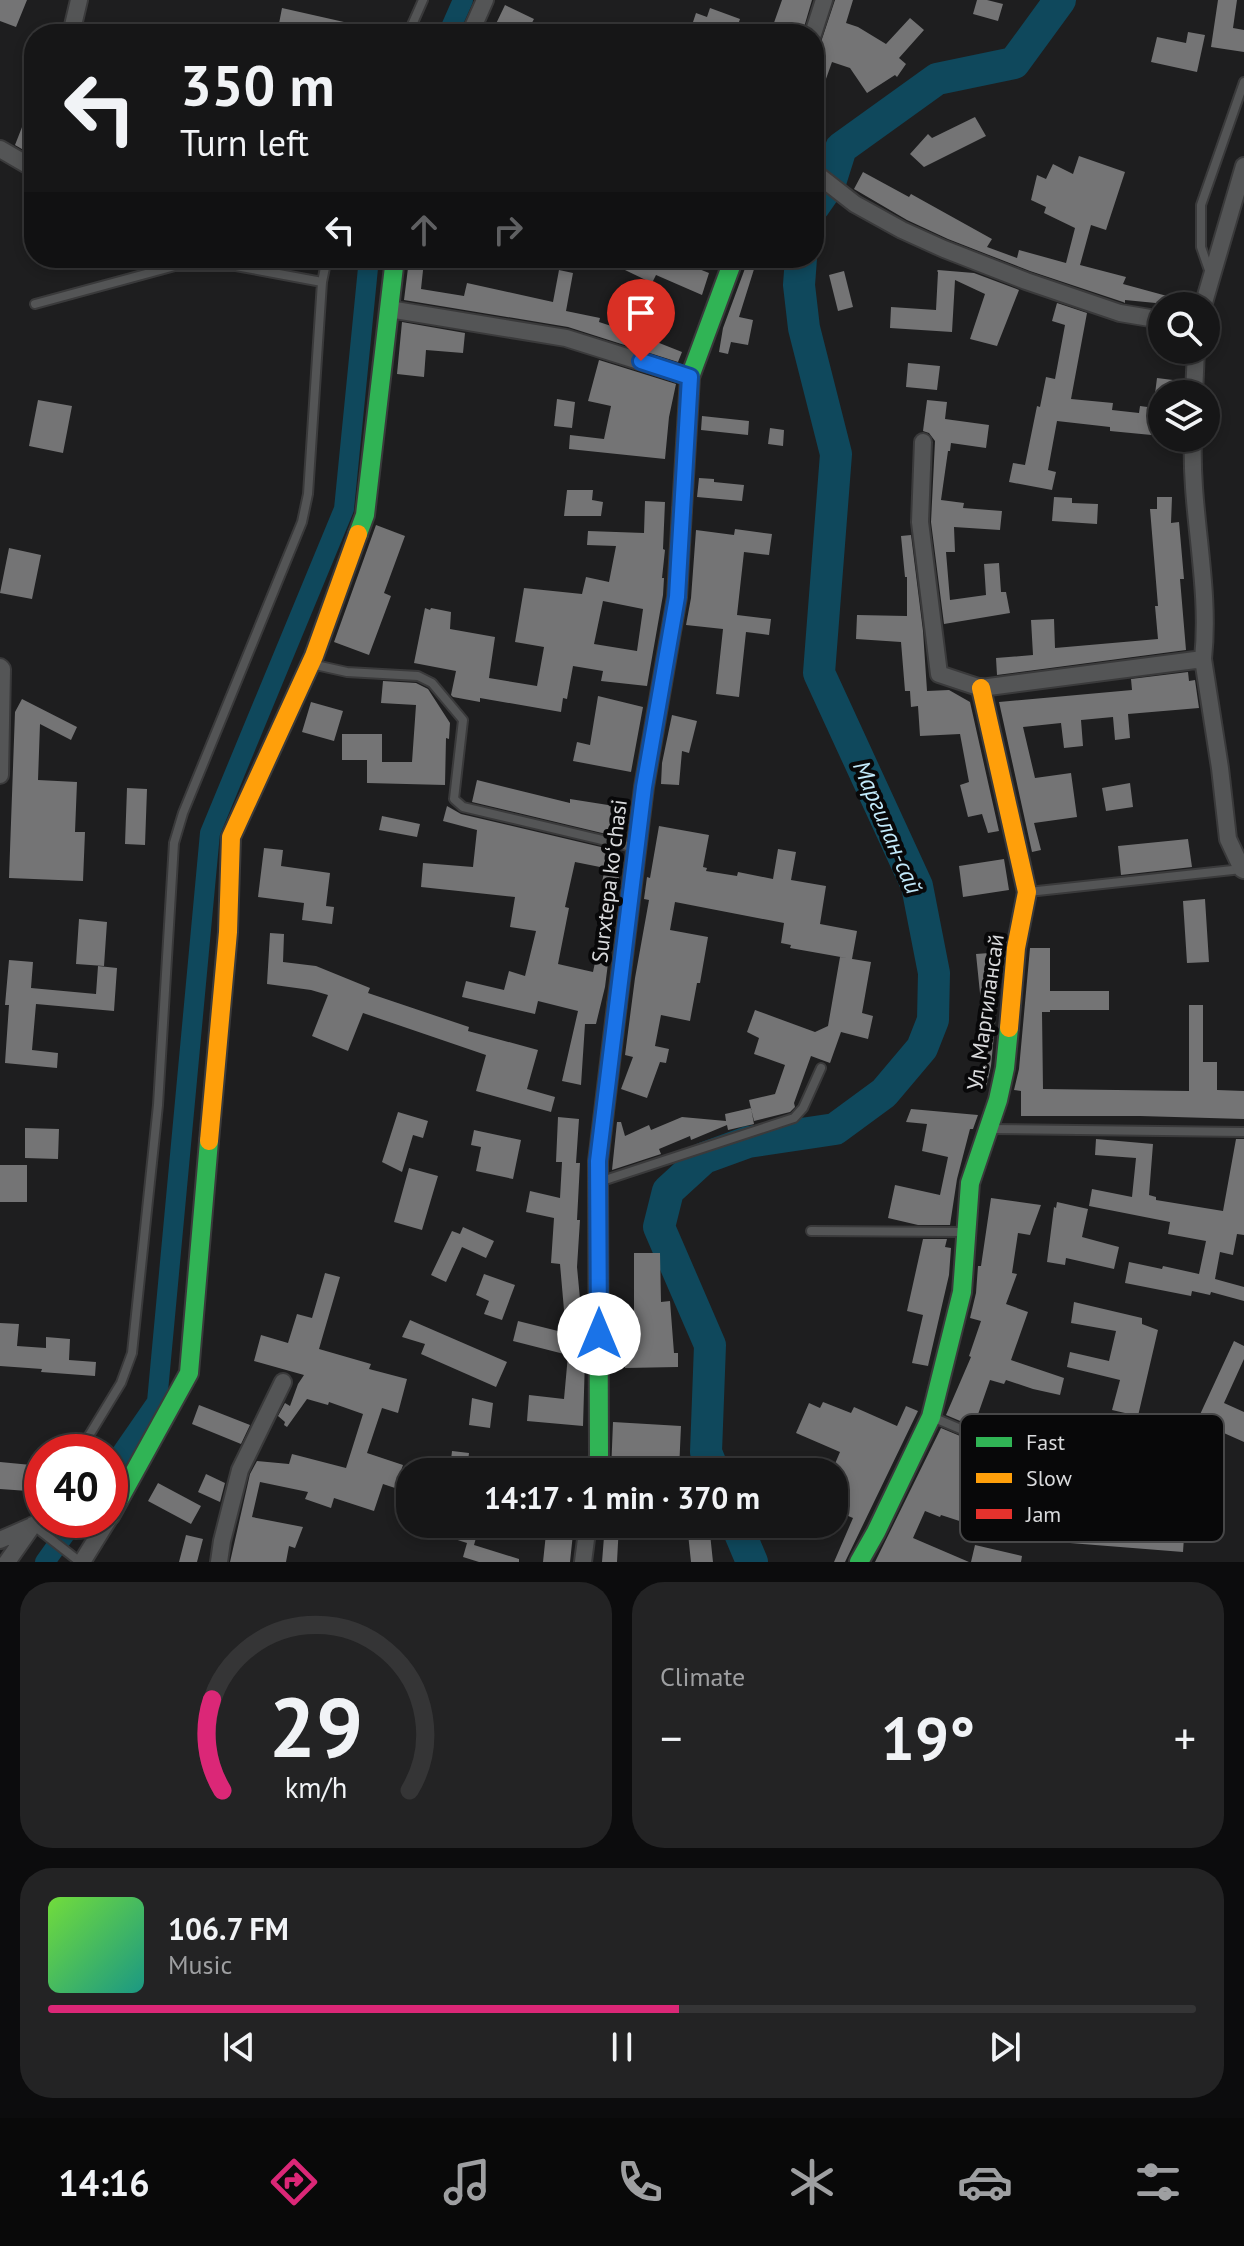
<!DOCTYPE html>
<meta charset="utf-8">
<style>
body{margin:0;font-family:"PT Sans",sans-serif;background:#232324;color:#f1f3f6;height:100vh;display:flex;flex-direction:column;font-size:30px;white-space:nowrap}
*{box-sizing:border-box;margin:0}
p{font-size:26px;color:#9e9fa1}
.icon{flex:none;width:44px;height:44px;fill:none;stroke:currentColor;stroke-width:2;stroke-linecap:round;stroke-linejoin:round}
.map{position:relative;height:1562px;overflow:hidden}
.side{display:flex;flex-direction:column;gap:20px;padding:20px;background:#0c0c0d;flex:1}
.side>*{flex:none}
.top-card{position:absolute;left:24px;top:24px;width:800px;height:244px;border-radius:32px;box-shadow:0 4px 12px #0003,0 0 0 2px #353536;background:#161617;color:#f1f3f6;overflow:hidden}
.controls{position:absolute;left:1148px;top:292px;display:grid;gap:16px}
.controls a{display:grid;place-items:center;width:72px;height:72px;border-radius:50%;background:#161617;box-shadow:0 4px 12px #0003,0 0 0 2px #353536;font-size:40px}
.speed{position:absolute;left:24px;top:1434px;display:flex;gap:16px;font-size:40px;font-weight:700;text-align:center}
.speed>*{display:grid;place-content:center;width:104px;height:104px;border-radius:50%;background:#161617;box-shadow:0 4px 12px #0003,0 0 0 2px #353536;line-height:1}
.speed .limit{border:12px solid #d22;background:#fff;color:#111}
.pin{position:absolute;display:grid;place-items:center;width:68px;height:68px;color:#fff;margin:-82px -34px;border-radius:50% 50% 50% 0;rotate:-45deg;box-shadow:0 0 8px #0007}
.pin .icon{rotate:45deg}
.me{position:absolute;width:88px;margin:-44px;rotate:0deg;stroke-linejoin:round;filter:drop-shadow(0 0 6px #0008)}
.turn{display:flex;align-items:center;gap:28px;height:168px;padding:0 24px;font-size:36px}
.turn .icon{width:104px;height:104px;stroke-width:2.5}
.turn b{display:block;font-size:56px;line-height:68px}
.lanes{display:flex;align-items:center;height:76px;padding:0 24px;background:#0003;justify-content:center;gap:40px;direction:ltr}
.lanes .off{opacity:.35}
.big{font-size:60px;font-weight:700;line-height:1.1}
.side .tile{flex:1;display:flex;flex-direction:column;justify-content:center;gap:12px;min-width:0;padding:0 28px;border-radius:32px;background:#232324}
.side .dial{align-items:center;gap:0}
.dial svg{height:208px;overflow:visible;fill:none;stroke:#353536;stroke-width:7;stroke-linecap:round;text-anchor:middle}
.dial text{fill:#f1f3f6;stroke:none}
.song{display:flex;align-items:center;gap:24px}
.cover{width:96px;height:96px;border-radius:12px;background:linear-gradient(135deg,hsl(100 70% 55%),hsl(170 70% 35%))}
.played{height:8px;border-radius:4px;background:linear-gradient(90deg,#db2777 55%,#353536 55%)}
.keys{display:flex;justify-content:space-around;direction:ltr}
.heat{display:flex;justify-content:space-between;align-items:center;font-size:44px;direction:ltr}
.side .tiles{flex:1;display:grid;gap:20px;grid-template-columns:1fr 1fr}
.tile:last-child{grid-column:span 2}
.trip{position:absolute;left:396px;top:1458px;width:452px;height:80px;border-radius:32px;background:#161617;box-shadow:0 4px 12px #0003,0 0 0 2px #353536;font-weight:700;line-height:80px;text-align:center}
.menu{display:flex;height:128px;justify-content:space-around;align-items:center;background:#090909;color:#9e9fa1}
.menu .icon{width:56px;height:56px}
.menu .active{color:#db2777}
.menu b{font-size:36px;color:#f1f3f6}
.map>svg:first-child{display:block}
</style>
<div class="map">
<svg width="1244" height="1562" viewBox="0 0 1244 1562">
<rect width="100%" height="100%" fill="#1e1e1f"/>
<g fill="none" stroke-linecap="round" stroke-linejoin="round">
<!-- canal -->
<path stroke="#0f485c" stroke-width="20" d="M448,34l15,-34
M110,1470l47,-68 53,-569 134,-324 25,-251
M45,1562l30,-42"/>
<!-- river -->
<path stroke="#0f485c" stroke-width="32" d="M814,206l16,-23 11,-35 96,-69 77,-16 46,-63
M714,1472l-8,-20 4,-107 -51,-118 9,-36 36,-33 44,-16 87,-13 49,-36 38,-45 11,-28 1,-47 -17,-87 -98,-213 17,-219 -32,-126 -5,-43 2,-27
M736,1524l16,38"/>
</g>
<!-- building -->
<path fill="#747475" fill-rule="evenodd" d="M0,0h27l-11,27 -16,-6z
M782,0h30l-10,34h-32z
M835,0h18l-7,23 12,4 28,17 24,-26 14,12 -25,28 7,6 -9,13 -2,-2 -28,18 -17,-25 -18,-6 -16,45 -2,-1v-43z
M977,0h10l16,4 -5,17 -25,-7z
M1218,0h19l-4,28 11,2v22l-33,-5z
M505,5l29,14 -8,15h-25l-8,-4z
M282,8l62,14 -3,12h-64z
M710,8l30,11 -5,15h-29l-15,-6 5,-15 11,4z
M1188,32l17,3 -8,37 -46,-10 6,-25 29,6z
M33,99l1,41 -7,12 -12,-7z
M975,117l11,19 -62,31 -14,-13 18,-20 4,4z
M1079,156l46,16 -19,58 -15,-5 -11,40 46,12 -3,7 44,12 -1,8 -41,-4v3l-2,-1 -93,-31 -82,-32 -41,-19 -53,-31 9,-17 46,25 2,-3 81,45 -5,8 30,11 2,-8 47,13 9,-35 -31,-15 2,-6 -15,-7 6,-25 9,4 7,-15 20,10z
M600,258h58l19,8 2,-5 30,12 -7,22 -46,-20 -4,8z
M409,260l15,1 -3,28 43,7 3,-13 86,19 6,-32 14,3 -7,38 34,7 -1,4 40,13 43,17 -4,10 -110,-35 -164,-27z
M747,263l8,3 -16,51 14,3 -5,25 -17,-3 -3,12 -9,-2 4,-24z
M938,270l36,3 45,17 -22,56 -27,-7 15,-45 -30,-14 -3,52 -62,-4 1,-21 45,3 2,-38 -1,-1z
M844,271l9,36 -15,4 -9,-36z
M1057,303l30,10 -16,86 42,4 -1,7 27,3 1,-7 22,3v27l-52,-5v-4l-53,-6 -9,49 8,2 -4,18 -43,-8 4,-19 12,2 12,-59 3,1 6,-30 9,2 10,-54 -13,-4z
M402,322l63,11 -2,20 -37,-3 -2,27 -27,-3z
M599,360l77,24 -7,33 -4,42 -96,-10 1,-14 34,4 7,-33 -23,-5z
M908,363l32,3 -3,24 -31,-3z
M1157,378l16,2 -1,14h-17z
M557,399l18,3 -3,26 -18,-2z
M38,400l34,6 -9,47 -34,-7z
M927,400l20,2 -2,17 44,6 -3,23 -35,-5 -1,8h-2l-7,49 23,3 -1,5 39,3 -2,19 -46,-3 1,25h-9l4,48 36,-5 -2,-31 15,-1 2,29h5l4,21 -66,11 -13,-102 4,-81 -6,-8 -6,-2z
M702,416l47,5 -1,14 -47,-5z
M770,428l14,2 -1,16 -15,-2z
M699,478l15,1v3l30,3 -2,16 -45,-4z
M567,490h26l-1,10 11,2 -2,14h-37z
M1054,497l18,1v5l26,1 -1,20 -45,-3z
M1157,497h15l-1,26 8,-1 5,57h-4l6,71 -189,25 -1,-17 37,-3 -2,-35 23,-1 1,29 103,-9 -3,-33h3l-8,-97h7z
M645,501l20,1 -2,47 2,1 -3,28h2l-1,17 -16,91 -46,-5 2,-10 -30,-5 -6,33 -4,-1 -2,14 -81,-14v4l-27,-5 -2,-2 5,-24 -42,-8 11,-55 5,2 1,-2 20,4 -1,17 45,8 -6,41 48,8 7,-39 -29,-5 9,-54 58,6 4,-17 23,5 7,-36 -29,-1 1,-14 56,2zM603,601l40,8 -6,42 -43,-7z
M376,525l29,11 -21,57 7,3 -22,59 -35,-13z
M735,529l37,5 -3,21 -25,-3 -7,63 34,4 -2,16 -23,-3 -7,65 -23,-3 7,-65 -37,-4 5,-27 5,-68 38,5z
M911,535l12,96 4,60 22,-1 21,12 29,129 -11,2 -6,-19 -14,3 -8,-32 9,-3 -9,-48 -40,2 -2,-30 -7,1 -1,-16h-5l-4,-49 -45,-3 1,-24 50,1v-39h-2l-4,-41z
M9,548l32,7 -9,44 -32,-6z
M1188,672l1,9 6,-1 4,28 -71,6 2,24 -15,2 -2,-23 -32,3 2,26 -19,2 -3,-25 -38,4 12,51 36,-5 6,44 -43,6 7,27 -9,2 -33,-150 133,-12 -1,-11z
M383,681l33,2 12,6 22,34 -1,16 -3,-1 -1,47 -78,-2v-23h-25v-26h40v28h30l4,-57 -35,-2z
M598,696l45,11 -12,65 -58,-11 4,-19 13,3z
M22,699l55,28 -6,13 -31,-16 -2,56 39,2 -2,50h10l-2,49 -74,-3 6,-166z
M311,702l32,9 -9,30 -32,-9z
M672,715l25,6 -8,32 -7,-2 -3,34 -18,-1 1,-21z
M477,780l93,23v-4l57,9 -4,30 -151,-36z
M1130,783l3,24 -27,4 -4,-23z
M127,788l20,1 -2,56 -20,-1z
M447,806l14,8 161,38 -17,135 -9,37h-11l-4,61 -19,-4 16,-70 -40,-10 -3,13 -73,-17 4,-16 38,9 5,-19 16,5 11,-45 -26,-4 5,-30 -94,-10 2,-24 50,4 4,-37 -34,-9zM575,862l30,6 -3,14 6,1 -10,45 4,1 -9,43 -35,-8 11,-56 -4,-1z
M382,816l38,8 -3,13 -38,-7z
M659,826l50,9 -6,32 4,1 -1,3 31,5 1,-4 35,7 5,-30 18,3 -5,28 35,6 -6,38 37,7 -5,28 -62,-11 1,-3 -10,-2 3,-20 -109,-21 -5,28 38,7 -8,46h-3l-7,38 -29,-6 -6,31 14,3 -3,14 -6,-1 -13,36 -26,-9 12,-32 -8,-2 10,-77 14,-78 -5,-1 3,-22 3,1z
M1188,839l4,28 -71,8 -3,-29z
M264,848l19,2 -2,16 49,7 -4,33 8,1 -2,17 -30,-4 2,-17 -46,-6z
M1004,859l5,31 -46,7 -4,-31z
M1205,899l4,63 -22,1 -4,-62z
M79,919l28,3 -3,44 -28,-2z
M270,933l14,1 -1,28 33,4 54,22 -2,5 101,34 -1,4 70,19 -11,39 28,8 -4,15 -75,-21 10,-36 -123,-42 -15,38 -36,-15 16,-41 -17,-5 -44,-6z
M1030,948h20v43h59v19h-59v2h-8l1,77 146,2v-86h14v57h14v28l27,1v28l-104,-3h-119v-25l-7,-1 5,-21z
M1002,952l-11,114 -5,22h-2l6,-86 -9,1 -5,-49z
M840,957l31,5 -9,51 11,3 -5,23 -27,-7 -11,31 -19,-7 -17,47 1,4 -5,5 -36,9 -5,-21 26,-6 10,-29 -31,-11 5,-16 -12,-6 8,-22 60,22 13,-6z
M9,960l24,2 -2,26 65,6 2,-28 19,2 -3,43 -78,-7 -4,46 26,3 -1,15 -52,-5 4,-58h-4z
M751,1108l3,16 -26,6 -1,-5 -36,15 -1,-4 -31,13 2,5 -49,16 5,-48h4l4,14 24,-11 2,5 31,-13 44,4 -1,-7z
M911,1109l67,6 -5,14h-3l-13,50 -7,46h-32l-30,-7 7,-33 45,10 8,-38 -26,-6 5,-27 -21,-2z
M398,1112l30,9 -5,17 -10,-3 -11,37 -20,-10z
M558,1117l21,2 -3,44h4l-3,57h3l-3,47 6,64 -7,26 9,1 -2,68 -56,-5 2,-26 35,4 4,-44 -55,-14 5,-20 48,12 -6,-69 -9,-1 3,-45 -28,-6 4,-21 30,7 2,-36h-6z
M25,1128l34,1 -1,30 -33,-1z
M474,1130l47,10 -8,39 -37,-8 5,-24 -10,-2z
M1096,1139l57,5 -4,51 7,2v3l67,11 13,-72h8v96l-7,-1 -4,21 -13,-3 -5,27 29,8v14l-33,-9 -1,3 -18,-4 -1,5 -66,-13 4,-21 33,7 1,-3 36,8 7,-33 -38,-7 2,-12 -81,-16 3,-17 40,8 4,-39 -41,-3z
M0,1165h27v37h-27z
M409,1168l29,8 -16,54 -28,-8z
M991,1198l50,7 -11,30 -12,-2 -6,40 5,1 -11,30 22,8 -17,48 53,18 -4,17 -27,-6 -27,-9 -2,4 -14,-4 -14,40 57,21v-3l86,15 32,3 1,-5 62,7 -3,26 -8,-1 -2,15 -65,-8 2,-18 -48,-9 -75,-19 -69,-29 25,-58 -2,-1 12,-35 -11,-3 6,-25 2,-27h3z
M1057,1202l31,7 -6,28 37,10 -5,22 -48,-11 -1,7 -18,-3 7,-55 2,1z
M463,1227l31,14 -8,17 -24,-11 -16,35 -15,-7 21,-44 8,3z
M923,1239h24l-2,8 6,1 -2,27 -21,91 -16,-3 11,-48 -16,-4z
M634,1253h26l1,49 9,-1 4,52h4v14l-53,1 -1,-50h10z
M325,1273l15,4 -21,72 52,15 -2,5 38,10 -9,34 -16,-5 -15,45 36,12 -8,23 -12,-4 -9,27 -40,-13 -3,10 -26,-9 3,-7 -48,-10 -8,35 51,10 -8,21 -6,-2 -3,16h-56l20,-88 7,-13 32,3 3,-10 54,14 17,-54 -34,-12 -1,3 -21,-6 -20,28 -3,-2 1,-3 -7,-6 7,-13 5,3 8,-22 6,-9 -50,-14 7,-26 27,8 9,-29 15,4z
M484,1274l31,11 -13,35 -18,-6 5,-13 -13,-6z
M1074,1302l68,16v6l16,6 -20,86 -26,-6 8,-30 -53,-13 3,-15 39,9 7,-30 -45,-8z
M410,1320l97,42 -11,25 -75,-33 4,-10 -23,-7z
M0,1323l19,1 -2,22 29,2v-11l24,2 -1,21 27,2 -1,14 -54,-4 1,-3 -42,-3z
M1234,1341l10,5v13l-20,44 20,9v30l-47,-21z
M472,1398l21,5 -3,25 -21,-3z
M823,1402l28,11 3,-6 43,19 9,-20 12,5 -73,151h-11l19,-44 -19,-8v-44l6,-14 -44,-19 13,-30 11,5z
M199,1405l51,20 -9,19 -49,-20z
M613,1422l68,4 -2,44 -54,-2v4h-14z
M941,1428l62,26 -25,73 -37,-12 -1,2 -15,-6 -12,27 56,24h-94z
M452,1451l17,2 -2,18 -17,-2z
M0,1462l42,4v26l-42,-3z
M206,1474l19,9 -5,19 -22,-10z
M158,1483l43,23 -10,18 -43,-23z
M1072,1520l61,6 -1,7 52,4 -1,15 -113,-9z
M418,1524h62l-6,21 45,14v3h-40l-16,-5 4,-14 -50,-16z
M547,1524h27l-4,38h-27z
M605,1524h14l-2,38h-15z
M687,1524h22l4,38h-22z
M186,1535l17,4 -6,23h-18z
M975,1545l47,11 -1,6h-50z"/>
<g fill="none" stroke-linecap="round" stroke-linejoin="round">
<defs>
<path id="lane" d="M408,34l15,-34
M1210,273l-9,-26v-42l43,-123
M35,304l140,-38h61l86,16
M311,664l36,8 71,4 14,7 31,37 -9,79 9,8 173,41
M1028,892l214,-23
M989,1129l255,3
M599,1182l195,-64 9,-10 18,-40
M811,1231l154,1
M932,1417l81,34 88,22
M79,1452l42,-69 11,-30 26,-248 16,-262 9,-30 119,-291 6,-28 14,-212 5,-24
M42,1511l-9,14 47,37"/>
<path id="street" d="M71,34l8,-34
M470,34l15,-34
M813,34l11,-34
M0,149l31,18 3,-6
M814,172l41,32 47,26 42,19 82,32 94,32 42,7
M1203,306l41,-140
M389,309l177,29 124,39
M1194,394l2,-44
M1193,438c-3,74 18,147 10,221
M923,442l-3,80 19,152 42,14 222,-29 17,109 8,71 14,30 2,1
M0,667l2,2 -2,106
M0,1540l32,-14
M7,1562l26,-37
M82,1562l26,-42
M219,1562l3,-21 18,-71 43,-88
M583,1562l5,-38"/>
<path id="fast" d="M682,510l8,-133 44,-119
M358,534l7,-19 30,-257
M597,1472l2,-17 -1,-294 19,-156
M110,1516l79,-143 20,-232
M859,1562l17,-30 55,-115 31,-125 8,-109 28,-83 7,-32 4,-40"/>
<path id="slow" d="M981,688l46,204 -11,56 -7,80
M209,1141l19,-209 3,-95 83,-181 44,-122"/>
<path id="jam" d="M617,1005l27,-218 33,-190 5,-87"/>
</defs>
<!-- lane casing -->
<use href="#lane" stroke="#3a3a3b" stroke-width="12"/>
<!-- street casing -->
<use href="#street" stroke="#3a3a3b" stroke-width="20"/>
<!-- fast casing -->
<use href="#fast" stroke="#3a3a3b" stroke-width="22"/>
<!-- slow casing -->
<use href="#slow" stroke="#3a3a3b" stroke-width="22"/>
<!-- jam casing -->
<use href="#jam" stroke="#3a3a3b" stroke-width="22"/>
<!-- lane -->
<use href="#lane" stroke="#545556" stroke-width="8"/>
<!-- street -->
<use href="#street" stroke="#545556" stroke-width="16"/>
<!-- fast -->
<use href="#fast" stroke="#30b455" stroke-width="18"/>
<!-- slow -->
<use href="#slow" stroke="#ff9f0a" stroke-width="18"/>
<!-- jam -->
<use href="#jam" stroke="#e5322d" stroke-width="18"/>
</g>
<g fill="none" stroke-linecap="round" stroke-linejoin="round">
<defs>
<path id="route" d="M599,1334l-1,-173 46,-374 33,-190 13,-220 -49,-16"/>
</defs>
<!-- route casing -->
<use href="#route" stroke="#114b97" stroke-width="20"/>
<!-- route -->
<use href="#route" stroke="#1a73e8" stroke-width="14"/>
</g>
<g text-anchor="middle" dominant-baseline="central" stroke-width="8" stroke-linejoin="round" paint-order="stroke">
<!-- street labels -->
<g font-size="22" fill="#d9dadc" stroke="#080809">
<text transform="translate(609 881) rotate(-83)">Surxtepa koʻchasi</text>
<text transform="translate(985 1012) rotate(-82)">Ул. Маргилансай</text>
</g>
<!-- water labels -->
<g font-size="24" font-style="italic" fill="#c3eafb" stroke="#080809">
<text transform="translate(888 827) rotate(67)">Маргилан-сай</text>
</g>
</g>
<!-- legend -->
<rect x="960" y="1414" width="264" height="128" rx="12" fill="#080809" stroke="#474748" stroke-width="2"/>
<rect x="976" y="1437" width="36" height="10" fill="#30b455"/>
<rect x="976" y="1473" width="36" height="10" fill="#ff9f0a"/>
<rect x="976" y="1509" width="36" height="10" fill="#e5322d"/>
<g font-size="22" fill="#d9dadc">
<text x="1026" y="1450">Fast</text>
<text x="1026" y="1486">Slow</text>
<text x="1026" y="1522">Jam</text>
</g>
</svg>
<div class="controls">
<a><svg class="icon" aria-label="search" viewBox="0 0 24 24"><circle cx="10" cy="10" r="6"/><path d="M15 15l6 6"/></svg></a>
<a><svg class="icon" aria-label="layers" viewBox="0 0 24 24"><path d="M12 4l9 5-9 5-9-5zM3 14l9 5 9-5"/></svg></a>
</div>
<div class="speed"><div class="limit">40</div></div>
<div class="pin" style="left:641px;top:361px;background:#d93025"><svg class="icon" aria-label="arrive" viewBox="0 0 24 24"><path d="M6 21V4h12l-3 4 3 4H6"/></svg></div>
<svg class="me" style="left:599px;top:1334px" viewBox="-20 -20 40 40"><circle r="19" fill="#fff"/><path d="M0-13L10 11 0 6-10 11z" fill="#1a73e8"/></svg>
<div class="trip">14:17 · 1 min · 370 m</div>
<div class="top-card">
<div class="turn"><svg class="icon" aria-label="left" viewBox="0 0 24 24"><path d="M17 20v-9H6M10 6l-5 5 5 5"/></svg><div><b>350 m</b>Turn left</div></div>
<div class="lanes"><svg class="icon" aria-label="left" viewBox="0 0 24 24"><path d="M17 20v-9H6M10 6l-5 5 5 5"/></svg><svg class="icon off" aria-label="ahead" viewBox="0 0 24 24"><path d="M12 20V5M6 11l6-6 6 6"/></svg><svg class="icon off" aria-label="right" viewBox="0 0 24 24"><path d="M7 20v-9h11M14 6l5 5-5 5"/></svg></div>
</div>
</div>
<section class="side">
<div class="tiles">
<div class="tile dial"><svg viewBox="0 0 100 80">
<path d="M14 69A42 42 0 1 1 86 69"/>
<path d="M14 69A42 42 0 0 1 10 34" stroke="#db2777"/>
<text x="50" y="56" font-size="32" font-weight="700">29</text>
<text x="50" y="72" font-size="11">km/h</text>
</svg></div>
<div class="tile"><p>Climate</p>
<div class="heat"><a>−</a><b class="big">19°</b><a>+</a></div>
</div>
<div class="tile">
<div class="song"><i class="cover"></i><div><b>106.7 FM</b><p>Music</p></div></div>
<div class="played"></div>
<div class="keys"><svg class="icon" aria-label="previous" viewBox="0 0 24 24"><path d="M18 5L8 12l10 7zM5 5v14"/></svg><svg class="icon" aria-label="pause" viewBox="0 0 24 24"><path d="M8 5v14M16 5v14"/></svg><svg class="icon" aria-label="next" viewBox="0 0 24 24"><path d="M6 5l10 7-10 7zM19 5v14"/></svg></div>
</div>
</div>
</section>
<nav class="menu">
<b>14:16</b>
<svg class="icon active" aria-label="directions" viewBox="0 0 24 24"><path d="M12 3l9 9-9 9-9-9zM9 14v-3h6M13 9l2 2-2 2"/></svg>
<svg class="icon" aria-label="music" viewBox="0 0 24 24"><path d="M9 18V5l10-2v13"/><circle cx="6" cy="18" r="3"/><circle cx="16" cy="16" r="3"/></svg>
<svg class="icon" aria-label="phone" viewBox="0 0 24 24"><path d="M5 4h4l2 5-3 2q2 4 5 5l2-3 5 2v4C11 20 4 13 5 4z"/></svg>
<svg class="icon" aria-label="climate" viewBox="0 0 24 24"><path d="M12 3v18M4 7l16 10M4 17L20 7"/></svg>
<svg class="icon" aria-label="car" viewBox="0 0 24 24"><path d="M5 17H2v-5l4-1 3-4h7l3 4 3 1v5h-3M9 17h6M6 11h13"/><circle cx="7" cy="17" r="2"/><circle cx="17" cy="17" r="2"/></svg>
<svg class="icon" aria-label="filters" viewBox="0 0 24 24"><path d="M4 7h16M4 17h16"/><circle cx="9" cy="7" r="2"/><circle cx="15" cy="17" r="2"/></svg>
</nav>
